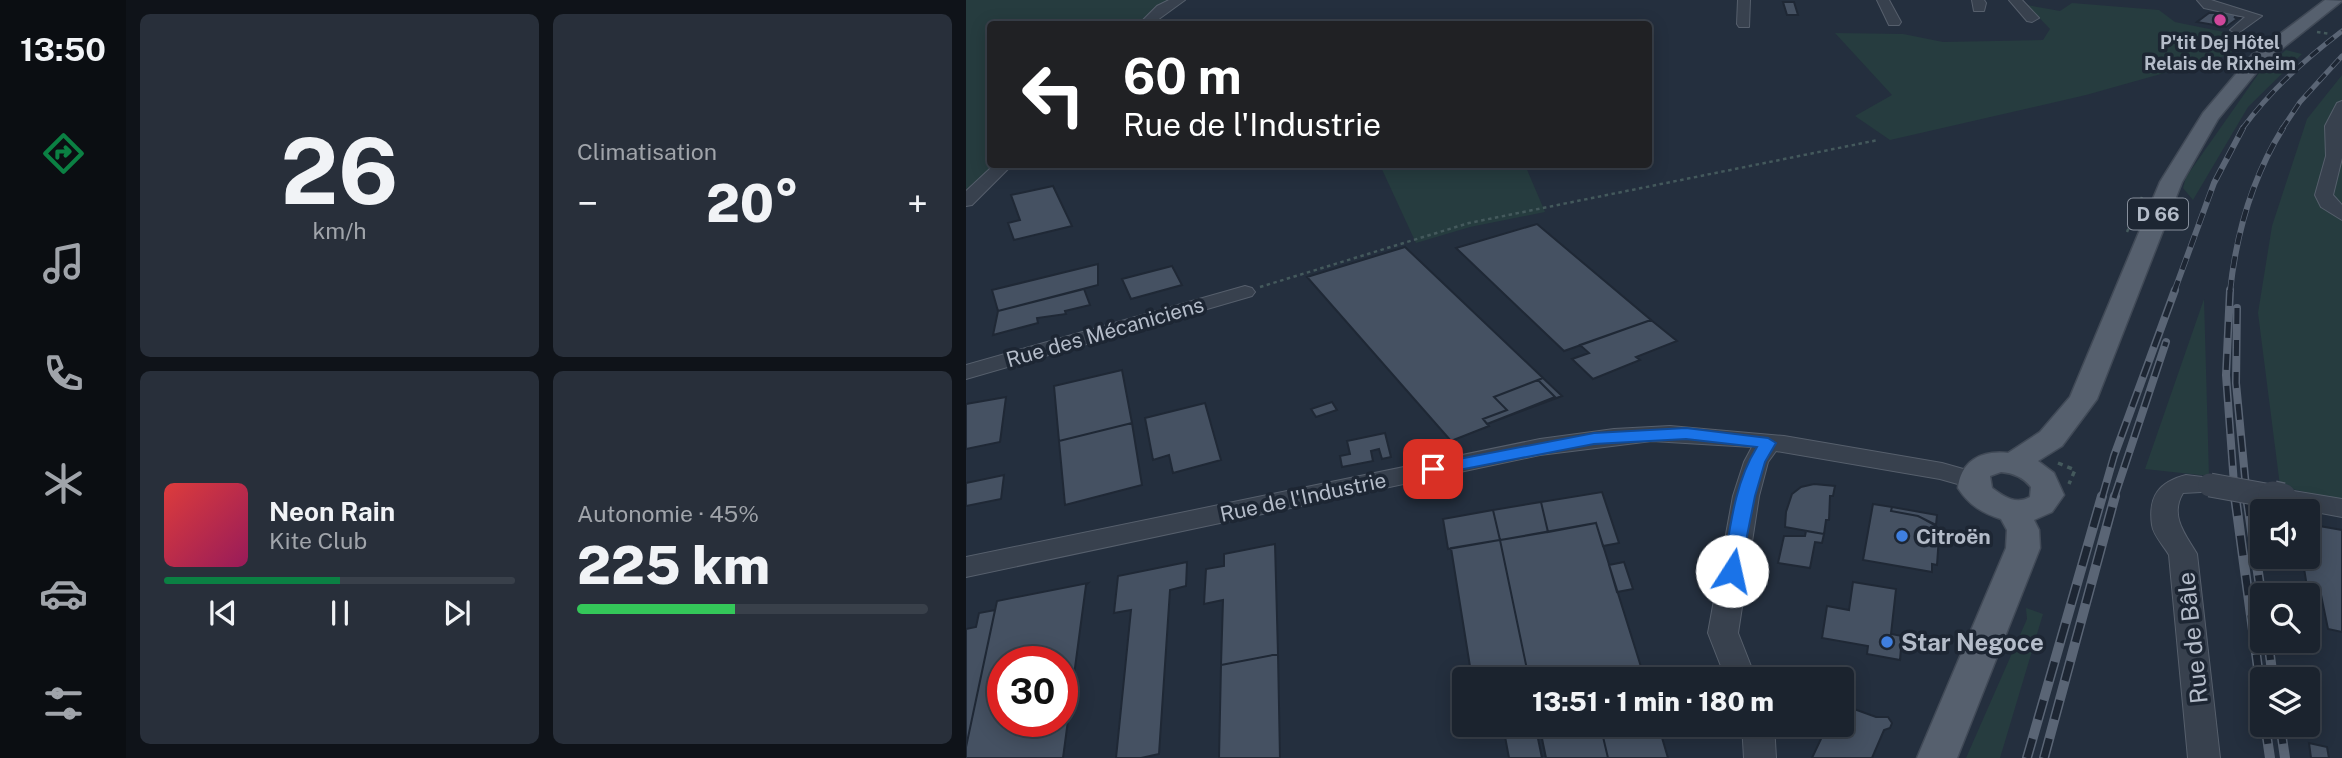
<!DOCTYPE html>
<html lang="fr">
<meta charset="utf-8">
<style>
body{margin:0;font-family:"Public Sans",sans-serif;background:#282f3a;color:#f1f3f6;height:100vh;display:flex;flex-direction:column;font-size:26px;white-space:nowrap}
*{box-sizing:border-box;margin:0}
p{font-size:23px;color:#a0a4aa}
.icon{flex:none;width:38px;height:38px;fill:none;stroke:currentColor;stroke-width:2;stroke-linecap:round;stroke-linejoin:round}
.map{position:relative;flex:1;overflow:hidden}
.panel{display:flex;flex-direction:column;gap:14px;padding:14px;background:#0f1319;width:840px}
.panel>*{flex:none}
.guide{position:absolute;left:21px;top:21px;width:665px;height:147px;border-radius:7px;box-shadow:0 4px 18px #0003,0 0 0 2px #39404a;background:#202124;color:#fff;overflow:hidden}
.controls{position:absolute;left:1284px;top:499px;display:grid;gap:14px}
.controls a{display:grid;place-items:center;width:70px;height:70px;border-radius:7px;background:#1b232e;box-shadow:0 4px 18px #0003,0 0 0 2px #39404a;font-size:35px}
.speed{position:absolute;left:21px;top:646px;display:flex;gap:14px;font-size:35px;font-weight:700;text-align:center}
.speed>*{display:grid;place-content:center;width:91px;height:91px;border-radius:50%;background:#1b232e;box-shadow:0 4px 18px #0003,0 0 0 2px #39404a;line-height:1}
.speed .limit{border:10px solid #d22;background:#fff;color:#111}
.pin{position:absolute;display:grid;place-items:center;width:60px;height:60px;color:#fff;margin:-30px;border-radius:14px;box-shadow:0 4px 10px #0006}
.me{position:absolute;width:77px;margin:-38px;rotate:10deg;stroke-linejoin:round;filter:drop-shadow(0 0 5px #0008)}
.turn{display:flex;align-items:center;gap:24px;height:147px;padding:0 21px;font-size:32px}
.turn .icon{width:91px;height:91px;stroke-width:2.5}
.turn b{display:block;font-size:49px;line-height:60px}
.big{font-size:52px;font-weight:800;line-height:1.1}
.panel .card{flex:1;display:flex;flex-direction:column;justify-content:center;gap:10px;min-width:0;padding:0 24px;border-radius:10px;background:#282f3a}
.panel .dial{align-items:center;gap:0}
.dial b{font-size:91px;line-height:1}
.song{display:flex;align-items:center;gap:21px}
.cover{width:84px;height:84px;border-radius:10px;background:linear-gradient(135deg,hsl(0 70% 55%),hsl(330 70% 35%))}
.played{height:7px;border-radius:4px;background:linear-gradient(90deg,#0b8043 50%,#39404a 50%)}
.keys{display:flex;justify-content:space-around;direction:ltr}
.heat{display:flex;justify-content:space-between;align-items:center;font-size:38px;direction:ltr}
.charge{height:10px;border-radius:5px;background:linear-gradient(90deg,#34c759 45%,#39404a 0)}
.panel .tiles{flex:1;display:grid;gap:14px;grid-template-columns:repeat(2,1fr)}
.trip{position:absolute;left:486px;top:667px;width:402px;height:70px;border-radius:7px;background:#1b232e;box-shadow:0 4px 18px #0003,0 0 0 2px #39404a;font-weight:800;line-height:70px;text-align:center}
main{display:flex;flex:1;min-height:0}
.dock{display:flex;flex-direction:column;width:126px;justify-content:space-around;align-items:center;background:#0b0e12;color:#a0a4aa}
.dock .icon{width:49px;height:49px}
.dock .active{color:#0b8043}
.dock b{font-size:32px;color:#f1f3f6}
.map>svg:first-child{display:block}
</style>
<main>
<nav class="dock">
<b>13:50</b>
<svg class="icon active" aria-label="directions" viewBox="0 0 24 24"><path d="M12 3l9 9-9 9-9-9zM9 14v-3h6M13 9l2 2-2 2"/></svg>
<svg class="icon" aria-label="music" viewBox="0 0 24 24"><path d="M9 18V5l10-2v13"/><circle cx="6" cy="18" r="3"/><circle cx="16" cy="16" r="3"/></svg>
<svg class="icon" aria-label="phone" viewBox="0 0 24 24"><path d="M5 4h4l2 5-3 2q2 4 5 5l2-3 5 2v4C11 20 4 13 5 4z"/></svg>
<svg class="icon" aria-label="climate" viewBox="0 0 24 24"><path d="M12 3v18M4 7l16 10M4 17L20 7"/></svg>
<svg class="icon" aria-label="car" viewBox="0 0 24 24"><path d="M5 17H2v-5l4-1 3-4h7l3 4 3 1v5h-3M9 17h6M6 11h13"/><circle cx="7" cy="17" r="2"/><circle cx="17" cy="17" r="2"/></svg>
<svg class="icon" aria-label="filters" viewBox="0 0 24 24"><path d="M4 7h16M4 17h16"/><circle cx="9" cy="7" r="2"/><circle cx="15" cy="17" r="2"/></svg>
</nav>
<section class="panel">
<div class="tiles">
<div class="card dial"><b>26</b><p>km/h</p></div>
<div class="card"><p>Climatisation</p>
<div class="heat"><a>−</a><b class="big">20°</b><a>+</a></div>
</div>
<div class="card">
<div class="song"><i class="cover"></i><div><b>Neon Rain</b><p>Kite Club</p></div></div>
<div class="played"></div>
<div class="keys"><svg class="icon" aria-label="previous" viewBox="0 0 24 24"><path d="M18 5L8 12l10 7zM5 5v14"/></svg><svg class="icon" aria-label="pause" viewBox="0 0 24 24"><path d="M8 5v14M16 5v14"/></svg><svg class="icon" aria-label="next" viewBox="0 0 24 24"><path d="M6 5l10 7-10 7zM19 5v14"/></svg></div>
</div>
<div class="card"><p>Autonomie · 45%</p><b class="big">225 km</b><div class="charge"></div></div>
</div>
</section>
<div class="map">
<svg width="1376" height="758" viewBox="0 0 1376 758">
<rect width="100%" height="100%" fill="#242f3e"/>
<!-- green -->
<path fill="#263c3f" d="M0,0h207l-35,24h-148v140l9,1 -33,30z
M1106,3l87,7 16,12 83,17 -33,17 -139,39 -196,45 -35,-24 37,-21 -57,-62 68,1 40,8 100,-2 7,-11 -23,-24 33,6z
M1320,50l16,4 -54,53 -55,93 -10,-12 3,-11 73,-104z
M1376,75v426l-62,-15 -22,-173 14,-87 35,-107z
M414,165h145l20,47 -75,15 -54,16z
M1238,299l5,177 -64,-7z
M1060,608l17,6 -43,144h-34l61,-139z"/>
<!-- building -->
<path fill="#455162" stroke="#1f2835" stroke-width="2" fill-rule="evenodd" d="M817,2h11l4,13h-11z
M1258,10l21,4 -5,4 -6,-1 3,2 -11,8 -29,-5 12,-9h10z
M87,186l19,40 -58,14 -6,-17 12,-3 -9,-25z
M571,224l114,96 -87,31 -108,-103z
M439,247l138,131 -49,19 13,13 -24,9 6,7 -38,15 -144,-164z
M132,264v21l-100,26 -6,-21z
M206,266l10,19 -51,14 -9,-20z
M118,289l6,16 -25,6 1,3 -29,4 1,5 -45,12 5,-24z
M685,320l26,21 -41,16 4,3 -47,19 -21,-20 17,-6 -9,-8z
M156,370l10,53 -73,18 -5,-55z
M577,378l19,18 -75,28 68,-27 -17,-17z
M572,380l17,17 -68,27 -4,-5 24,-9 -13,-13z
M40,397l-6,45 -34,7v-45z
M366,402l5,8 -21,7 -5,-8z
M239,403l16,57 -48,13 -4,-18 -16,5 -8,-42z
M166,423l10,62 -77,20 -6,-64z
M419,433l6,24 -9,2 -3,-10 -8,2 2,10 -31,6 -2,-11 10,-2 -3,-13z
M38,475l-3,24 -35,7v-23z
M848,484l21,2 -2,10h-3l-1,24h-3l-2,14 -39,-7 1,-15 6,-18 9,-7z
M636,492l17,51 -16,3 -7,-23 -48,9 -7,-30z
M575,502l7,30 -48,8 -7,-30z
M907,504l19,3 -1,4 27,5 18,10 3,10 -2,29 -5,-1v8l-69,-12z
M926,507l45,8 -1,10 -18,-9 -27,-5z
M527,510l7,30 -52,9 -5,-30z
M630,523l46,147 -44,9h-69l-29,-139z
M1342,524l34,6v102l-14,-3 -8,-39 -13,-3 -5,-31h6v-12l4,1z
M840,531l18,3 -2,9 -7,-1 -5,26 -32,-5 6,-27h21z
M534,540l29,139h-57l-21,-131z
M309,544l3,110 -57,11 2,-65 -19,4 2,-35 18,-3v-12z
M221,562l-1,24 -16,4 -11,164 -18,4h-25l15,-148 -17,3 4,-37z
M658,562l9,27 -16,3 -8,-27z
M887,582l43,7 -5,45 11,2 -2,24 -33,-6 1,-8 -46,-8 5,-32 22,4z
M122,583l-2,2 -23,173h-97v-11l31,-146zM37,662h59v59h-59z
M29,610l-29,137v-118l10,-2 3,-14z
M312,654l2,104h-61l2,-93z
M877,705l33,12h12l4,6 -2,5 -6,2 -12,28h-60l16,-34h15z
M569,724l7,34h-33l-6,-32z
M573,724h61l8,34h-62z
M634,724h58l10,34h-60z
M1343,743l18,4 2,11h-18z"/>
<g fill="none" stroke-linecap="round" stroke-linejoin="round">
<defs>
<path id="minor" d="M203,0h16l-33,24h-13l18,-18z
M772,0h12l-1,27h-10l-2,-3z
M911,0h12l12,22 -2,3h-10z
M1006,0h12l2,3 -2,8h-10z
M1043,0h13l17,18 -7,4 -5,-1z
M1231,0h14l51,16 -25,18 -7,-4 15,-13 -41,-9z
M1376,101v57l-9,37 9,10v15l-21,-13 -6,-12 11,-39 -1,-30 12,-23z
M29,164h18l-41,41 -6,1v-15z
M279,286l7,2 3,4 -3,4 -286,83v-14z
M704,426l114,10 158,27 39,11 4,6 -4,6 -9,2 -32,-9 -164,-28 -8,11 -9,34 -21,137 18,46h-30l-18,-46 25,-137 11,-34 8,-15 -100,-6 -112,14 -574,122v-20l574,-118 74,-10z
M1220,475l33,4 4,6 -4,6 -36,2c-14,23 3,42 14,61l23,204h-32l-19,-203c-5,-9 -16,-20 -17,-30 -4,-29 7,-43 34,-50z
M1316,489l60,10v18l-69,-13 -4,-6 4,-6z
M776,724h32l2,34h-32z"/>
<path id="major" d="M1359,0l17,1 -78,62 -46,56 -36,63 -85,217 -35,47 -24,15 16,12 10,22 -12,17 -18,8 5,10 1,18 -83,210h-40l89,-210 1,-18 -6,-11c-19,-6 -32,-14 -43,-31 3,-27 23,-38 50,-35l32,-21 30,-35 90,-215 43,-69 49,-58zM1035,472c12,1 22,5 30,15l-1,10c-14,8 -26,0 -38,-9l-2,-12z"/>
</defs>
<!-- minor casing -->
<use href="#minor" stroke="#565f6c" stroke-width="2"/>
<!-- major casing -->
<use href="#major" stroke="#414a57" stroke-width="3"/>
<!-- path-far1 -->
<path stroke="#44595c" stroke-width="2.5" stroke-dasharray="3.5 3.5" stroke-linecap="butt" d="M1351,32l13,2
M1161,232l15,-35
M294,287l209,-64 409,-83"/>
<!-- path -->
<path stroke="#44595c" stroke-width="3.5" stroke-dasharray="5 5" stroke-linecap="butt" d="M1092,463l17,7 -6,14"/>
<!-- minor -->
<use href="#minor" fill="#38414e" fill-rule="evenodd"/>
<!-- major -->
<use href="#major" fill="#56606e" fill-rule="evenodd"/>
<defs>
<path id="rail-far3" d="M1276,129c29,-39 61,-68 100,-98
M1316,129l18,-27 42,-46"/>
<path id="rail-far2" d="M1208,292l40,-109 29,-55
M1264,292c6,-58 22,-114 53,-164"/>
<path id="rail-far1" d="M1264,290l-4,85 9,123
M1271,308l-1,75 11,115
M1136,498l12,-42 61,-166
M1148,498l52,-156"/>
<path id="rail" d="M1269,496l28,209
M1281,496l16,111
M1302,640l5,39
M1299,724l5,34
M1314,724l5,34
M1061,758l75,-262
M1078,758l71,-262"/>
</defs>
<!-- rail-far3 casing -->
<use href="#rail-far3" stroke="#5a6575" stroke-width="5"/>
<!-- rail-far2 casing -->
<use href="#rail-far2" stroke="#5a6575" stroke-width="6"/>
<!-- rail-far1 casing -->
<use href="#rail-far1" stroke="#5a6575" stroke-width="8"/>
<!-- rail casing -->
<use href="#rail" stroke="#5a6575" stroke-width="10"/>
<!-- rail-far3 -->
<use href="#rail-far3" stroke="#1d2633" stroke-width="3.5" stroke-dasharray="10" stroke-linecap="butt"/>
<!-- rail-far2 -->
<use href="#rail-far2" stroke="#1d2633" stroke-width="4.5" stroke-dasharray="12" stroke-linecap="butt"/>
<!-- rail-far1 -->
<use href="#rail-far1" stroke="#1d2633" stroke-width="5" stroke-dasharray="16" stroke-linecap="butt"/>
<!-- rail -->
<use href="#rail" stroke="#1d2633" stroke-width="7" stroke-dasharray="20" stroke-linecap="butt"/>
<defs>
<path id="minor-bridge-far1" d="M1244,485l72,13"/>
<path id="minor-bridge" d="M1307,496l9,2"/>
</defs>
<!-- minor-bridge-far1 casing -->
<use href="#minor-bridge-far1" stroke="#565f6c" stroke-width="25" stroke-linecap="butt"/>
<!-- minor-bridge casing -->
<use href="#minor-bridge" stroke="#565f6c" stroke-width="32" stroke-linecap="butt"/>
<!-- minor-bridge-far1 -->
<use href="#minor-bridge-far1" stroke="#38414e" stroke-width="23"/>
<!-- minor-bridge -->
<use href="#minor-bridge" stroke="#38414e" stroke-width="29"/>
</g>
<!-- route -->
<path fill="#1a73e8" stroke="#114b97" stroke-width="2" d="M720,428l82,10 8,5 -11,19 -10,34 -16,80h-14l-2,-5c7,-42 11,-87 34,-124l-71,-8 -92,5 -161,31 -8,-6 8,-5 161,-31z"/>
<!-- markers -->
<circle fill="#d1479c" stroke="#1d2633" stroke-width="2.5" cx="1254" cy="20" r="7"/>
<g fill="#3f7fe0" stroke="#1d2633" stroke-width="2.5">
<circle cx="936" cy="536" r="7"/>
<circle cx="921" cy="642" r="7"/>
</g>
<g text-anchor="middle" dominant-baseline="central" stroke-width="7" stroke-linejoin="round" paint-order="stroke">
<!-- far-poi labels -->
<g font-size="18" font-weight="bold" fill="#b4bcc9" stroke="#1d2633">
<text x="1254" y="42">P'tit Dej Hôtel<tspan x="1254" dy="21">Relais de Rixheim</tspan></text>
</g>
<!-- shield labels -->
<rect fill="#1d2633" stroke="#878f9c" stroke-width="2" x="1162" y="198.5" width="60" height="31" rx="5"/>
<g font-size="19" font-weight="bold" fill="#b4bcc9">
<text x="1192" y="214">D 66</text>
</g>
<!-- street labels -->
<g font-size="21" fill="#b4bcc9" stroke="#1d2633">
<text transform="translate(139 332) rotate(-16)">Rue des Mécaniciens</text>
<text transform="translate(337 497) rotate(-12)">Rue de l'Industrie</text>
</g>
<!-- poi labels -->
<g font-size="21" font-weight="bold" fill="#b4bcc9" stroke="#1d2633" text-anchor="start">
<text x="950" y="536">Citroën</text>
</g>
<!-- near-street labels -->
<g font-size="24" fill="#b4bcc9" stroke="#1d2633">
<text transform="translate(1226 638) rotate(-96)">Rue de Bâle</text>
</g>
<!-- near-poi labels -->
<g font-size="24" font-weight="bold" fill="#b4bcc9" stroke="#1d2633" text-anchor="start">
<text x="935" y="642">Star Negoce</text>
</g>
</g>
</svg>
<div class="controls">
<a><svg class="icon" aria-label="sound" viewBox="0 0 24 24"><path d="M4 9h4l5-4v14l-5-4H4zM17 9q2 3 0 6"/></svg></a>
<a><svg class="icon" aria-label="search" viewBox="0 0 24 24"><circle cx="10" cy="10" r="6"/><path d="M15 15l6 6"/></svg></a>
<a><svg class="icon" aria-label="layers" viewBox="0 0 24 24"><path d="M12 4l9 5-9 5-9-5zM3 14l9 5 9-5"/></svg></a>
</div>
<div class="speed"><div class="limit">30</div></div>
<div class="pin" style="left:467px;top:469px;background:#d93025"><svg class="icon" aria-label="arrive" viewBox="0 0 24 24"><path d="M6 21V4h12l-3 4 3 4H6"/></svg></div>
<svg class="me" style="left:766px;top:571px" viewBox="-20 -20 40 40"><circle r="19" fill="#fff"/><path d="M0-13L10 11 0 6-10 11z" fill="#1a73e8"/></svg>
<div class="trip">13:51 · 1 min · 180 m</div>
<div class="guide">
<div class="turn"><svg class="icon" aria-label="left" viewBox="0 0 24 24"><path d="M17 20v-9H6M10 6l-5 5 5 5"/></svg><div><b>60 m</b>Rue de l'Industrie</div></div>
</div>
</div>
</main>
